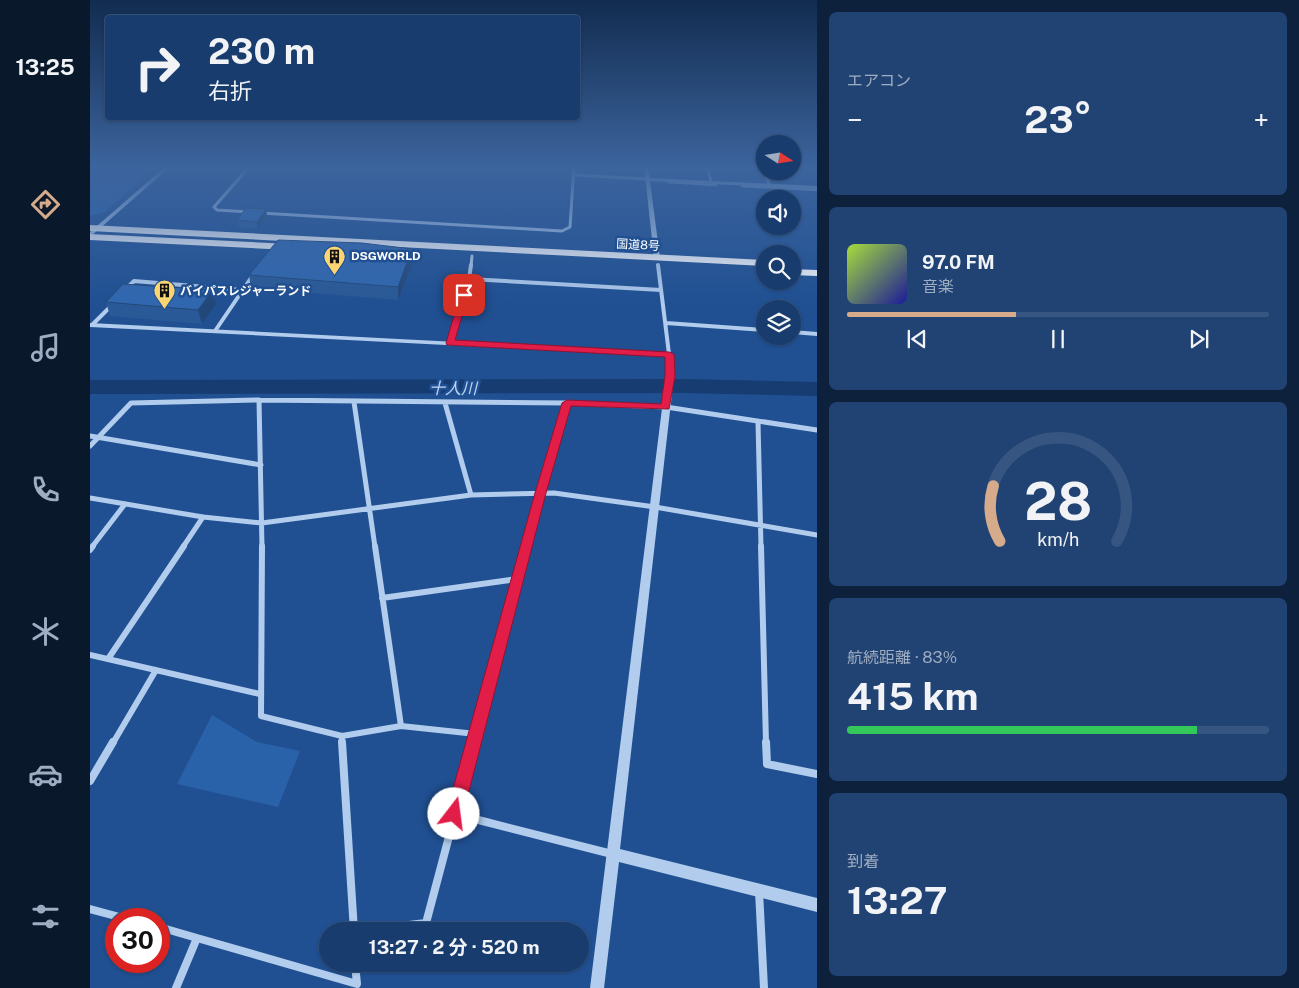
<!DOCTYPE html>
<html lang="ja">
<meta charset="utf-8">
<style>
body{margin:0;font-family:"Public Sans","Noto Sans JP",sans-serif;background:#214373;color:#f1f3f6;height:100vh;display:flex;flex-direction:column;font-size:19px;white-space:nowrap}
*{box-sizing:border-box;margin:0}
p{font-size:16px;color:#9fadc2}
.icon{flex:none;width:28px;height:28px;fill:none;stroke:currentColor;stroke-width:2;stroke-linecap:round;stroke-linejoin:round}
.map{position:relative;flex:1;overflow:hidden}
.side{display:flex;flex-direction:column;gap:12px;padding:12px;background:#0d213c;width:482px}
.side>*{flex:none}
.guide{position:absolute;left:15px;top:15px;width:475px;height:105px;border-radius:5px;box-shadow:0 1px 4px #0004,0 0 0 1px #365681;background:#183c6e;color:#f1f3f6;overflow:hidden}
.needle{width:32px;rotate:102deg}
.fabs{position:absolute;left:666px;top:135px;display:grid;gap:10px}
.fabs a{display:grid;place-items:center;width:45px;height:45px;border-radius:50%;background:#183c6e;box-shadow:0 1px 4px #0004,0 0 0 1px #365681;font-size:25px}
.speed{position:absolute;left:15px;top:908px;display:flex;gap:10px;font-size:25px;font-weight:700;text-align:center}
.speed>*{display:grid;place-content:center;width:65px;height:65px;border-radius:50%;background:#183c6e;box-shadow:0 1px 4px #0004,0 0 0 1px #365681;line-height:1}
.speed .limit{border:8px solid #d22;background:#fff;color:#111}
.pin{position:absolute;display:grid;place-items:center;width:42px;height:42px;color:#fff;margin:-21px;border-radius:10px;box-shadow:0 2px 8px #0006}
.me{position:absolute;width:55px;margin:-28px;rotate:15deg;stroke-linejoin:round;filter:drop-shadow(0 0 4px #0008)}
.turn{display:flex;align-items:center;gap:18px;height:105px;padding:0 20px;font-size:22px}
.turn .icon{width:65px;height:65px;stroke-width:2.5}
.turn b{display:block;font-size:35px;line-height:42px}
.big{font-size:38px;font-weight:700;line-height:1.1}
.side .tile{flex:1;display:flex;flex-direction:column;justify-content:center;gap:8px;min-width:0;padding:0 18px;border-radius:8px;background:#214373}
.side .dial{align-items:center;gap:0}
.dial svg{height:130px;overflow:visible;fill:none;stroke:#365681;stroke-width:7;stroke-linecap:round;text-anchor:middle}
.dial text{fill:#f1f3f6;stroke:none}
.song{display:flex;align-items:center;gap:15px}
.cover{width:60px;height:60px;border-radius:8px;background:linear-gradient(135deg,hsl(80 70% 55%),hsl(240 70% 35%))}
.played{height:5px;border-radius:2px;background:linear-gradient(90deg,#d6ab8b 40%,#365681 40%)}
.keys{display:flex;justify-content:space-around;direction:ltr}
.heat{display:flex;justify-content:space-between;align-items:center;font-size:28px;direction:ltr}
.charge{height:8px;border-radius:4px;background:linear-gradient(90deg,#34c759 83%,#365681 0)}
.trip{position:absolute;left:229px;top:922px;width:270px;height:50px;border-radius:25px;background:#183c6e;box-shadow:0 1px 4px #0004,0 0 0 1px #365681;font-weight:700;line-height:50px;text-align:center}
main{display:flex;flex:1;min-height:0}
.tab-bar{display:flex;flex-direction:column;width:90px;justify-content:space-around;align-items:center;background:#0a182c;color:#9fadc2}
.tab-bar .icon{width:35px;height:35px}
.tab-bar .selected{color:#d6ab8b}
.tab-bar b{font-size:22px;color:#f1f3f6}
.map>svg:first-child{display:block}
</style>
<main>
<nav class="tab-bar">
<b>13:25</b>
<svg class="icon selected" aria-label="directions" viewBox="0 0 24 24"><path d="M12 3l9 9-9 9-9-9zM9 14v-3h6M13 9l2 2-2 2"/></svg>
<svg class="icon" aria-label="music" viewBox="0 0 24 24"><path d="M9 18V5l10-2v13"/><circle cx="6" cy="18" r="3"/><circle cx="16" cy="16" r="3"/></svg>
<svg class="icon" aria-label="phone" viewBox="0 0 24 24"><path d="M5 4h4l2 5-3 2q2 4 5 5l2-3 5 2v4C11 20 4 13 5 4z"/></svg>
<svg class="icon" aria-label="climate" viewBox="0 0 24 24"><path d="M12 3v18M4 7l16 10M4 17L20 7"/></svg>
<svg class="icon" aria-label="car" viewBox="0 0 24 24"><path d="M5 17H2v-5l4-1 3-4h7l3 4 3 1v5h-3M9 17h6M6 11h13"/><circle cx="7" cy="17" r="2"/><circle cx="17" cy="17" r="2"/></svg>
<svg class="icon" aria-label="filters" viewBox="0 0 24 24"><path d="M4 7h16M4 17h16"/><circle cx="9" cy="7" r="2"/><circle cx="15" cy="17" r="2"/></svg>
</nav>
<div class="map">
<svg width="727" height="988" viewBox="0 0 727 988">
<rect width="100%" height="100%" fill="#205092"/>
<!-- green -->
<path fill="#2a62aa" d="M0,166h67l-52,46 -15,4z
M122,715l45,27 43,9 -22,56 -101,-23z"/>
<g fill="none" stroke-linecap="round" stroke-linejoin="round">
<!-- stream -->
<path stroke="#a5c6ef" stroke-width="2.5" d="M578,182l48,3
M652,186l75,4"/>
<!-- river -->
<path fill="#163c71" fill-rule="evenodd" d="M592,379l135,3v14l-135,-3 -592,1v-14z"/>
<!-- minor-far4 -->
<path stroke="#b1cced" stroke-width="3" d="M160,166l-36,41 3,3 33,2
M617,166l4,16
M672,166l8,20
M726,166l1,2
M483,175l75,4
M171,213l301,18 8,-4 4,-61
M381,266l1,-10"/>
<!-- minor-far3 -->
<path stroke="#b1cced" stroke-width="4" d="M568,265l11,89
M379,279l192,11
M37,288l7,-7 109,9
M576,323l99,7
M2,325l21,-21
M125,331l38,-56
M702,332l25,2
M360,343l19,-64 2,-14"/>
<!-- minor-far2 -->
<path stroke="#b1cced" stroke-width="5" d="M169,400l3,147
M264,402l21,145
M355,403l26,92
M668,422l3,125
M0,436l171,29
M0,446l41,-43 128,-3 308,3 99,4 151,23
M0,498l113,19 59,6 209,-28 83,-2 101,14 162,28
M2,547l33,-43
M93,547l20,-30
M436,547l41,-144"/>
<!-- minor-far1 -->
<path stroke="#b1cced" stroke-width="6" d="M172,546l-1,170 81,20
M285,546l26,180
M671,546l5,197
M0,550l3,-4
M292,598l135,-19
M0,655l170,39
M18,659l76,-113
M23,743l43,-73
M252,743v-7l59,-10 75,8 50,-188
M384,743l2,-9"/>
<!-- minor -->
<path stroke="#b1cced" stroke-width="8" d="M252,742l12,189
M384,742l-19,72 157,40
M676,742l1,22 50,10
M0,781l23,-39
M669,891l5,97
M0,909l37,10
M69,927l38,11 -21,50
M267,931l69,-8 29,-109
M107,938l160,46 -2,-20"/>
<!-- tertiary -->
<path fill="#b1cced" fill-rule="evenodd" d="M76,166h5l-81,71v-5z
M554,166h4l2,12 167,8v3l-167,-8 10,77 -3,2 -3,-2z
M0,323l581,30 3,23 -54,473 197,49v14l-198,-50 -15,126h-14l76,-612v-20l-576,-29z"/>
<!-- trunk -->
<path fill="#fcfcff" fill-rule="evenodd" d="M0,225l675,35v6l-675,-35z
M0,234l200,10 5,3 -5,3 -200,-10z
M702,269l25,1v6l-25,-1z"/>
</g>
<!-- wall -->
<path fill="#295996" d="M177,216l-9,12 -20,-1 -1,-7z
M322,249l1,13 -15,38 -147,-12 -2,-13z
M16,302l110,2 -14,20 -92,-8z"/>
<!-- shaded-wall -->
<path fill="#22487a" d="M176,209l1,7 -9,12 -1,-6z
M322,249l1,13 -15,38v-13z
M123,290l3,14 -14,20 -4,-14z"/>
<!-- building -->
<path fill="#3067af" stroke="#22487a" d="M156,208l20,1 -9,13 -20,-2z
M188,240l84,3 50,6 -14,38 -149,-12z
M33,284l90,6 -15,20 -92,-8z"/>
<!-- sky -->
<linearGradient id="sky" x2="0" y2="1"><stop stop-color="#122c50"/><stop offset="0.55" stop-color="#3c649d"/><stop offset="1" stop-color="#3c649d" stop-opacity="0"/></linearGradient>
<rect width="727" height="304" fill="url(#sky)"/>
<!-- route -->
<path fill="#e11d48" stroke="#92132f" d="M374,292l4,3 -13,45 214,12 5,2 1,22 -6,33 -98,-3 -25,87 -83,321 -3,6 -6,2 -5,-2 -3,-6 89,-321 27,-90 5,-3 94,4 4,-28v-19l-218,-12 -1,-2 14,-48z"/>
<!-- icons -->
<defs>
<symbol id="building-pin" viewBox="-11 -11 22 30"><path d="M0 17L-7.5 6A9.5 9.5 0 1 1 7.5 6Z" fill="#fbd572" stroke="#205092"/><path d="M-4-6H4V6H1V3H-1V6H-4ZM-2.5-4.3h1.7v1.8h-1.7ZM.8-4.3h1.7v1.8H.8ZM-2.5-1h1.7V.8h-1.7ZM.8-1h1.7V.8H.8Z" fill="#111"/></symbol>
</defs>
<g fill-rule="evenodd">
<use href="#building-pin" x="232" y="244" width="25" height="34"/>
<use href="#building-pin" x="62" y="278" width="25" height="34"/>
</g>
<g text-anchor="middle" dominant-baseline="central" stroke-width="5" stroke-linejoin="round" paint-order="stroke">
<!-- far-street labels -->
<g font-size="12" fill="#fff" stroke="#205092">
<text transform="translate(548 245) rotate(3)">国道8号</text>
</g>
<!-- far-poi labels -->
<g font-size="12" font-weight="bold" fill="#fff" stroke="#205092" text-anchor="start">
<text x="261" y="256">DSGWORLD</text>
<text x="90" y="291">バイパスレジャーランド</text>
</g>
<!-- water labels -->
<g font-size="16" font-style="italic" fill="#bed6f4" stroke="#205092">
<text x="363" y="388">十人川</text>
</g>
</g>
</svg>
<div class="fabs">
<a><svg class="needle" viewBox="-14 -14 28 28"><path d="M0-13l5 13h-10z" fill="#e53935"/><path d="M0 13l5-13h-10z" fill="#9fadc2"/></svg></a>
<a><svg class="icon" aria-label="sound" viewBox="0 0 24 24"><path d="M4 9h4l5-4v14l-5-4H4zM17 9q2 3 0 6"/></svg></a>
<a><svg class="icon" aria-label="search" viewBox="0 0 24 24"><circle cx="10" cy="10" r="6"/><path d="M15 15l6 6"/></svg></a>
<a><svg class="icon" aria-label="layers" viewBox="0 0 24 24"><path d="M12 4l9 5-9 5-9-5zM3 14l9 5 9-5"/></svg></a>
</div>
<div class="speed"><div class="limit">30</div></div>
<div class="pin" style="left:374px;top:295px;background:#d93025"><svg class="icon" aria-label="arrive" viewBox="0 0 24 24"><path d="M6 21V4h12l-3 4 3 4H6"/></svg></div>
<svg class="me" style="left:364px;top:814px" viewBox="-20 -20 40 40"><circle r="19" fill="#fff"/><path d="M0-13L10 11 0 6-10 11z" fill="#e11d48"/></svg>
<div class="trip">13:27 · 2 分 · 520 m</div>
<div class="guide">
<div class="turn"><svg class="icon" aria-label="right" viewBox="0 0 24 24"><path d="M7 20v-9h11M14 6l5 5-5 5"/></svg><div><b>230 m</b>右折</div></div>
</div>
</div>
<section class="side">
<div class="tile"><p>エアコン</p>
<div class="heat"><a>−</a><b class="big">23°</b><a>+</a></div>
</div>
<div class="tile">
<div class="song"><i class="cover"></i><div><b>97.0 FM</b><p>音楽</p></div></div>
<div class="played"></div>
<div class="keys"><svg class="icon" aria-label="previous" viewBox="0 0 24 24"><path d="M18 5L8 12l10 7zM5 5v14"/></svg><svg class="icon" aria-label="pause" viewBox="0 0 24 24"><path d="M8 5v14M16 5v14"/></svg><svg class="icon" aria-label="next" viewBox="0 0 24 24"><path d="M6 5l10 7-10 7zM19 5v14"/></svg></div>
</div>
<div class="tile dial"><svg viewBox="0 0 100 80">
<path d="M14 69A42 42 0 1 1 86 69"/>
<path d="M14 69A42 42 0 0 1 10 35" stroke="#d6ab8b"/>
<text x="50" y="56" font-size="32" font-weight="700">28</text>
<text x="50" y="72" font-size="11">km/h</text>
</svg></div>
<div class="tile"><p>航続距離 · 83%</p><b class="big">415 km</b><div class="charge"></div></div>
<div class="tile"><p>到着</p><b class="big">13:27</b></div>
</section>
</main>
